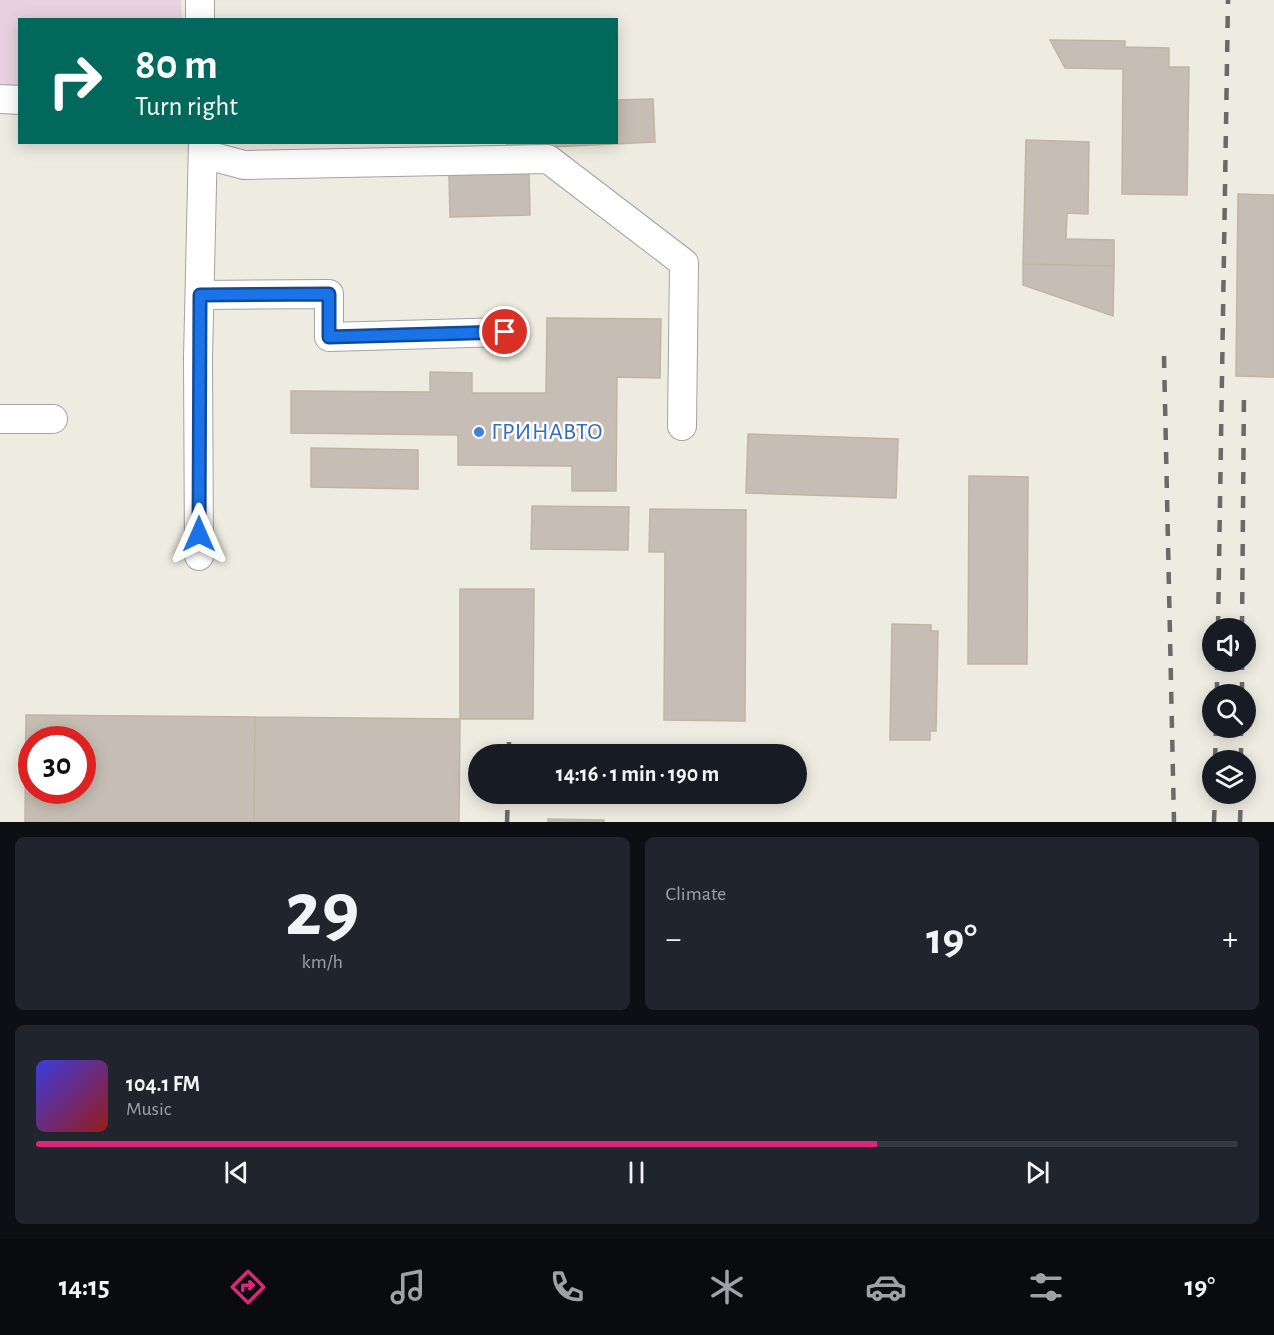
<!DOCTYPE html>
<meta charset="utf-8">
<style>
body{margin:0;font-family:"Alegreya Sans",sans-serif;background:#20242c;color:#f1f3f6;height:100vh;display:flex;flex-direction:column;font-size:22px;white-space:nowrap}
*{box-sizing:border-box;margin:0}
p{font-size:20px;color:#9ea1a6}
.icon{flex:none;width:33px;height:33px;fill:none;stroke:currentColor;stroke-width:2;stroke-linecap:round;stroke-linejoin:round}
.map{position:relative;height:822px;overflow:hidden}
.details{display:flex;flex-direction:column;gap:15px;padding:15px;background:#0d0f14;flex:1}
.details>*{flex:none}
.guide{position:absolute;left:18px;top:18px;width:600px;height:126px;border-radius:0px;box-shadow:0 3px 15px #0003;background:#00695c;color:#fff;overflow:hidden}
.controls{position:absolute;left:1202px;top:618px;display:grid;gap:12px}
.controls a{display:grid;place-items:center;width:54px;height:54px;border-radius:50%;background:#171b24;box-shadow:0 3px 15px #0003;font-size:30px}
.speed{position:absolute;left:18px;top:726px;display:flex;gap:12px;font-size:30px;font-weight:700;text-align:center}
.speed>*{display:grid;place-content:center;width:78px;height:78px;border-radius:50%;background:#171b24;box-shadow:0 3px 15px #0003;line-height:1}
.speed .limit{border:9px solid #d22;background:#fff;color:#111}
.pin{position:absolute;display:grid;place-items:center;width:51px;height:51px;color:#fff;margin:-26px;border:3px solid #fff;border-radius:50%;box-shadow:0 2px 6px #0007}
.me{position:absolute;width:66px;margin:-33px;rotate:0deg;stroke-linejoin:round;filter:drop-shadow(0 0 4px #0008)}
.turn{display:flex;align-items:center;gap:21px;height:126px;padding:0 18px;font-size:27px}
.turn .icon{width:78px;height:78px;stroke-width:2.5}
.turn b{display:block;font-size:42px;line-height:51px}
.big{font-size:45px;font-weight:700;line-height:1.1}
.details .card{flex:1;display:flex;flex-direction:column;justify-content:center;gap:9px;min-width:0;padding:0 21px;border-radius:9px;background:#20242c}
.details .dial{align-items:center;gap:0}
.dial b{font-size:78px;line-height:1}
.song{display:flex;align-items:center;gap:18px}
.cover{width:72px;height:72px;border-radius:9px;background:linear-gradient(135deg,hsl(240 70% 55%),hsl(0 70% 35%))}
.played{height:6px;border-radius:3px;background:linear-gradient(90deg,#db2777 70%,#363941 70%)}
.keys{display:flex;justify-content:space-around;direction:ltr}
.heat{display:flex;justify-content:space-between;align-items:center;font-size:33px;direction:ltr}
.details .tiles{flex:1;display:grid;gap:15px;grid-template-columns:1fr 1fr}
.card:last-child{grid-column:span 2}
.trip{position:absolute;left:468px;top:744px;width:339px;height:60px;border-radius:30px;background:#171b24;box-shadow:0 3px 15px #0003;font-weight:700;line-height:60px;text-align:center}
.tab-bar{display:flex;height:96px;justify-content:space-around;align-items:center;background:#090b0e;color:#9ea1a6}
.tab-bar .icon{width:42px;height:42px}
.tab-bar .active{color:#db2777}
.tab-bar b{font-size:27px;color:#f1f3f6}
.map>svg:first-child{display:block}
</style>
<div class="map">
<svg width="1274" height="822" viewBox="0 0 1274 822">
<rect width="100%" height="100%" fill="#eeebe1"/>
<!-- industrial -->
<path fill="#e8d2e1" d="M0,0h181l1,19 -162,1 -1,68 -19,-1z"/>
<!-- building -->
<path fill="#c6beb4" stroke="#c1b4a2" stroke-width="1.5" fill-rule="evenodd" d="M1050,40l75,1v6l44,1v19h20l-2,128 -65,-1 1,-125 -58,-1z
M653,99l2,43 -148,7v-7h109v-42z
M1026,140l63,2 -1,72 -21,-1 -1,26 48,1v26l-91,-2z
M529,173l1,42 -80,2 -1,-42z
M1238,194l36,1v182l-38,-1z
M1023,264l91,2 -1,50 -90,-31z
M547,318l114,1 -1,59 -43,-1 -1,114h-44v-25l-114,-1v-30l-167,-2v-42l139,1v-20l42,1v20h74z
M748,434l150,5 -2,59 -150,-5z
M311,448l107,2v39l-107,-2z
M969,476l59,1 -1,187h-59z
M532,506l97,1 -1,43 -97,-1z
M650,509l96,1 -1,211 -81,-1 1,-168h-16z
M460,589h74l-1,130h-73z
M892,624l39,1v6h7l-2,100h-6v9h-40z
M26,715l229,2 -1,105h-229zM32,740h50v50h-50z
M255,717l205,2 -1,103h-205z
M548,819l56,1v2h-56z"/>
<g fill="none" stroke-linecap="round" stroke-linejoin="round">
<defs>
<path id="minor" d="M200,0v20
M0,99l20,1
M203,154l41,11 304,-6 136,104 -2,163
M200,295l129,-1v43l176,-5
M0,419h53
M199,556l-1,-198 5,-216"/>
</defs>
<!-- minor casing -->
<use href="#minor" stroke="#a3a3a3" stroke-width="30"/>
<!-- minor -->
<use href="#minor" stroke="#fff" stroke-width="28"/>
<!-- rail -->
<path stroke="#6a6a6a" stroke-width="4.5" stroke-dasharray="12 12" stroke-linecap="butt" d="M1164,356l10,466
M1218,628l10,-628
M1242,628l2,-236
M1217,694v-32
M1242,694v-32
M509,754v-13
M1215,760l1,-32
M1241,760v-32
M507,822l1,-28
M1214,822l1,-28
M1240,822l1,-28"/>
</g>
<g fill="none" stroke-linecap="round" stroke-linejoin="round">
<defs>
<path id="route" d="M199,534l1,-239 129,-1v43l176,-5"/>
</defs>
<!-- route casing -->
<use href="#route" stroke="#114b97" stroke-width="15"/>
<!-- route -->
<use href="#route" stroke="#1a73e8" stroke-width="10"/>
</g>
<!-- markers -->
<circle fill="#3f7fe0" stroke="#fff" stroke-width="2" cx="479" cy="432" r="6"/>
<g text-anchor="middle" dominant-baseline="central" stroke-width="5" stroke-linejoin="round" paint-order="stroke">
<!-- shop labels -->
<g font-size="24" fill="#366cbe" stroke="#fff" text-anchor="start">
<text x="491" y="432">ГРИНАВТО</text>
</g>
</g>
</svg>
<div class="controls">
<a><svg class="icon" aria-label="sound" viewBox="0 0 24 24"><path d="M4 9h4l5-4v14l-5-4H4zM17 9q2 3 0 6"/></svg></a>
<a><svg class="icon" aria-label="search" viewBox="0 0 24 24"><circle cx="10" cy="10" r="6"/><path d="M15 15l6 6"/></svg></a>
<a><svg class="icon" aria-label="layers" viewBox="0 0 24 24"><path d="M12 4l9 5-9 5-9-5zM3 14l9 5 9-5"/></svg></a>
</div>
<div class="speed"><div class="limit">30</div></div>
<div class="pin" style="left:505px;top:332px;background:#d93025"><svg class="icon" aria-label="arrive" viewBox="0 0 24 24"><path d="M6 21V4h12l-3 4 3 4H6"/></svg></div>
<svg class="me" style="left:199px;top:534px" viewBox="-20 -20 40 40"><path d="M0-17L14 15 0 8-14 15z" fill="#1a73e8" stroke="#fff" stroke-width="4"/></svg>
<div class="trip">14:16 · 1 min · 190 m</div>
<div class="guide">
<div class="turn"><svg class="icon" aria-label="right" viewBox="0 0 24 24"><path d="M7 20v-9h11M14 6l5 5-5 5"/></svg><div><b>80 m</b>Turn right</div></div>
</div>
</div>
<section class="details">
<div class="tiles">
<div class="card dial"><b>29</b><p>km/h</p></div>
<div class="card"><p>Climate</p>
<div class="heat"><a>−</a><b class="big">19°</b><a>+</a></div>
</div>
<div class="card">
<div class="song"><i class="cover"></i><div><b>104.1 FM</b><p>Music</p></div></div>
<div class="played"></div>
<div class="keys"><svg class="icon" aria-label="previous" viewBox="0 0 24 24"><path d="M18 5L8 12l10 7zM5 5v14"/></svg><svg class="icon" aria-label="pause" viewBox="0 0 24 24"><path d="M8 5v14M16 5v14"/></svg><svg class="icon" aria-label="next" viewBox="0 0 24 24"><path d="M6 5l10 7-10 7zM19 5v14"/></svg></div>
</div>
</div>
</section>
<nav class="tab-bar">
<b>14:15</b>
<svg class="icon active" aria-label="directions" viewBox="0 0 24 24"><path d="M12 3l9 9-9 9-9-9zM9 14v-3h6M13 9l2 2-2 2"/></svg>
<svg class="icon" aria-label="music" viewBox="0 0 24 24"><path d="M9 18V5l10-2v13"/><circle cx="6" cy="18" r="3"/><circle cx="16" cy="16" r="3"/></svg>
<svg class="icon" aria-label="phone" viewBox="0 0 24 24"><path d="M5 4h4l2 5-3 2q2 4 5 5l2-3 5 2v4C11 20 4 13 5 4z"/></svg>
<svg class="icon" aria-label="climate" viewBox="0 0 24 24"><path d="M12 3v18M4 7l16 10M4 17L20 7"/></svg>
<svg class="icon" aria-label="car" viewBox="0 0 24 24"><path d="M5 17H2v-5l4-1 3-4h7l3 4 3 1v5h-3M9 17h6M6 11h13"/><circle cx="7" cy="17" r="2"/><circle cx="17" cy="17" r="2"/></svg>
<svg class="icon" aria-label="filters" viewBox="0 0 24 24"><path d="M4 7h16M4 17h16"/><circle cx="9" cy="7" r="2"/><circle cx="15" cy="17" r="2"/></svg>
<b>19°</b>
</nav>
